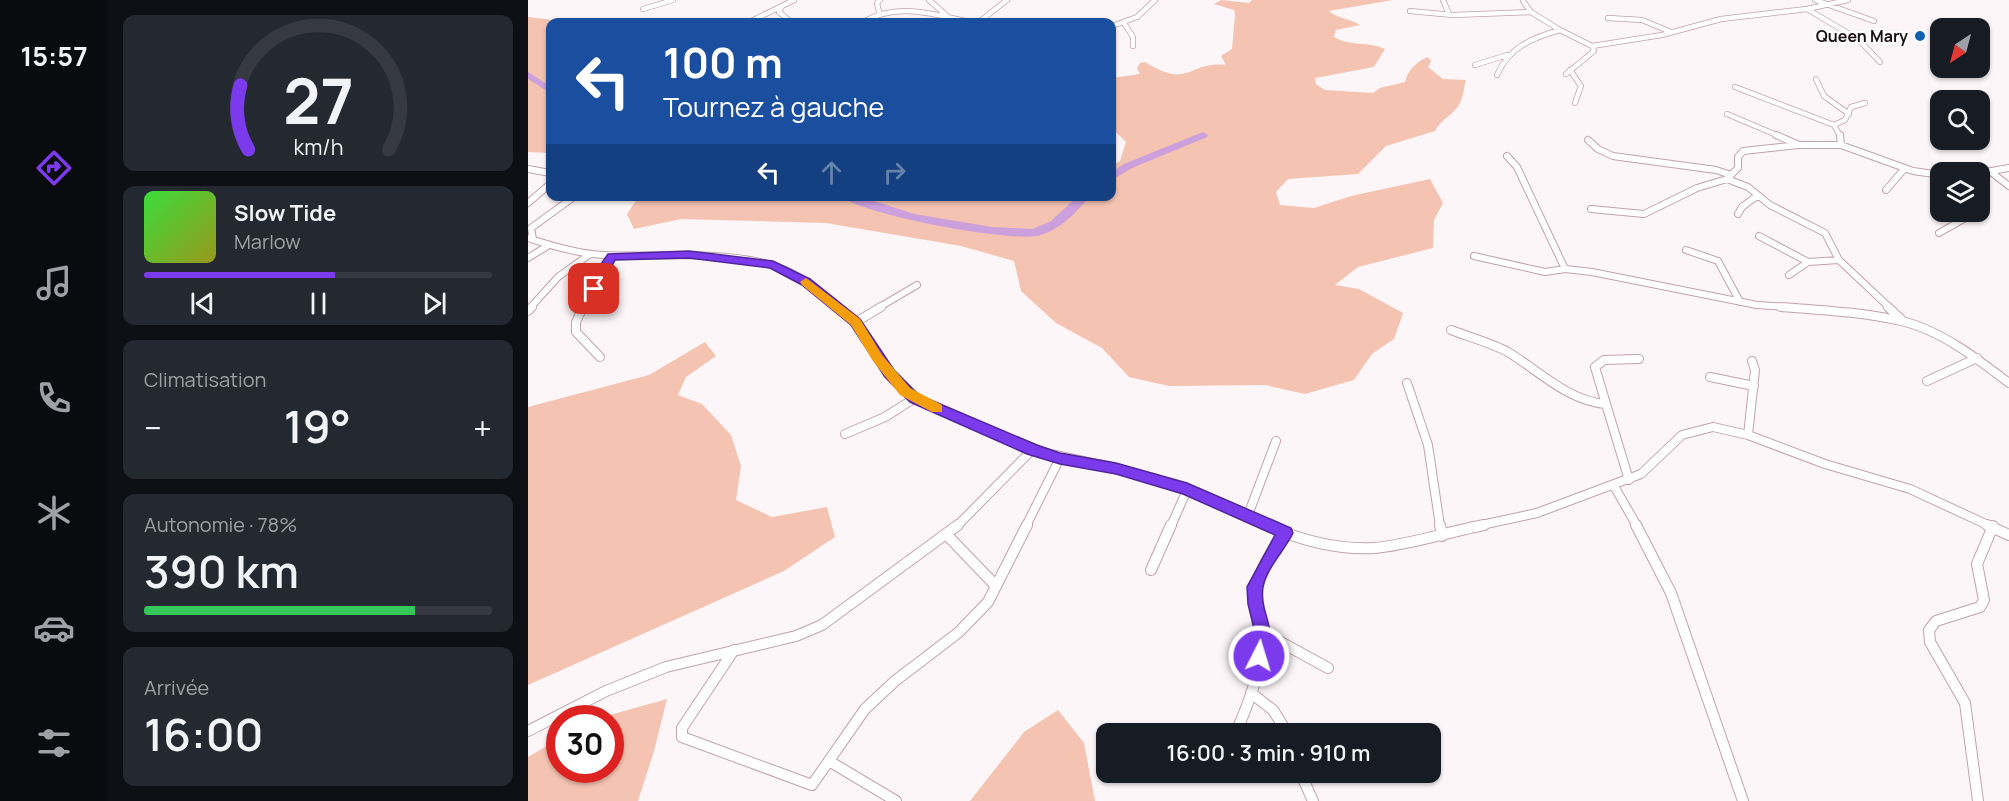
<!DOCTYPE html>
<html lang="fr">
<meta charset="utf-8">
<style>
body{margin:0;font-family:Manrope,sans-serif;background:#242831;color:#f1f3f6;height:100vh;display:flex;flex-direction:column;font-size:22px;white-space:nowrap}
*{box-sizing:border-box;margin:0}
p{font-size:20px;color:#9ea1a6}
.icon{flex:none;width:33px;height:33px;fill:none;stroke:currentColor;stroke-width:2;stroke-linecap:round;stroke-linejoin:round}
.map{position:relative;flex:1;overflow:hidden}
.sheet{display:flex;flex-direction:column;gap:15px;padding:15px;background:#0d0f14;width:420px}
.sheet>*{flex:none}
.hud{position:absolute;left:18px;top:18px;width:570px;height:183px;border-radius:12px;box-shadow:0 2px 4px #0004;background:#1a4fa0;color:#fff;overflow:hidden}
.needle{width:39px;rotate:216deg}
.fabs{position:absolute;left:1402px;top:18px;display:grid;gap:12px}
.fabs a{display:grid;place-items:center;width:60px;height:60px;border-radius:12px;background:#171b24;box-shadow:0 2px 4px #0004;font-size:30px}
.speed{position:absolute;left:18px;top:705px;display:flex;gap:12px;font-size:30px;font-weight:700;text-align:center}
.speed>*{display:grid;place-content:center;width:78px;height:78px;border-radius:50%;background:#171b24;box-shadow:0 2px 4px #0004;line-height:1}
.speed .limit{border:9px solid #d22;background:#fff;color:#111}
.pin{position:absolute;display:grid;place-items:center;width:51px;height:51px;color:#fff;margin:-26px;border-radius:12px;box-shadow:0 3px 9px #0006}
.me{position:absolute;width:66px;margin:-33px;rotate:5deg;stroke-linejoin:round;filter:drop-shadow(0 0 4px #0008)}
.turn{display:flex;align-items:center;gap:21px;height:126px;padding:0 18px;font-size:27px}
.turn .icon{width:78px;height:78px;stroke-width:2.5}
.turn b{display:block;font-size:42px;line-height:51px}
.lanes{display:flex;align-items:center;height:57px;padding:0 18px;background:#0003;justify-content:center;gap:30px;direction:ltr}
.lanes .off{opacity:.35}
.big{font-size:45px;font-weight:600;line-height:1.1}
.sheet .widget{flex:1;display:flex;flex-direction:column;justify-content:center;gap:9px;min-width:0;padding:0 21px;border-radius:12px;background:#242831}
.sheet .dial{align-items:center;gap:0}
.dial svg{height:156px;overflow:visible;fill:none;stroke:#363941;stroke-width:7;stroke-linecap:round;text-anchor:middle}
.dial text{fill:#f1f3f6;stroke:none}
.song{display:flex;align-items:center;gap:18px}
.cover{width:72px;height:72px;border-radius:9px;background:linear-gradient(135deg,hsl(120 70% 55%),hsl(60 70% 35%))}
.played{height:6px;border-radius:3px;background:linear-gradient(90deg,#7c3aed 55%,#363941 55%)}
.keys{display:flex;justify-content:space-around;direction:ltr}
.heat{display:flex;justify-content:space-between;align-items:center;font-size:33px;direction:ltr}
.charge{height:9px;border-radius:4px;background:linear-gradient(90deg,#34c759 78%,#363941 0)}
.trip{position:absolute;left:568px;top:723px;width:345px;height:60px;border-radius:12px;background:#171b24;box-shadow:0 2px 4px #0004;font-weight:600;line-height:60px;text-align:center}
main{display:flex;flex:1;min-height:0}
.dock{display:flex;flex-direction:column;width:108px;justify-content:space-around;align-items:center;background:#090b0e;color:#9ea1a6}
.dock .icon{width:42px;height:42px}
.dock .selected{color:#7c3aed}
.dock b{font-size:27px;color:#f1f3f6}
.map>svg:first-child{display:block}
</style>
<main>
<nav class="dock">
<b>15:57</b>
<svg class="icon selected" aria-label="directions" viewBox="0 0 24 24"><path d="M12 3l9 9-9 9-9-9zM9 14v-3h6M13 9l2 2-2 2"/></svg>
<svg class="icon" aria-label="music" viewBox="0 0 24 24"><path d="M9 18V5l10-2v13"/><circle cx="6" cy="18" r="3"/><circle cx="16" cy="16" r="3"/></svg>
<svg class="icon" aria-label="phone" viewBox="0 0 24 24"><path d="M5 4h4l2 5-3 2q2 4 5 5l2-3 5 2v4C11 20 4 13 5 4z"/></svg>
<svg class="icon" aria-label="climate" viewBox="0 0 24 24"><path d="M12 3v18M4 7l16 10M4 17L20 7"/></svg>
<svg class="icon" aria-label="car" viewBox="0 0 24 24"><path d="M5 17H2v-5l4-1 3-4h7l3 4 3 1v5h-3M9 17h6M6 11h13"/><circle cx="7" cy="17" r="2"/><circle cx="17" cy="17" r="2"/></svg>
<svg class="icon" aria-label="filters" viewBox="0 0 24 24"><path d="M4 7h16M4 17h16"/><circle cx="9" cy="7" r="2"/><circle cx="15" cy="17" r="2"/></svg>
</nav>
<section class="sheet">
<div class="widget dial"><svg viewBox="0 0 100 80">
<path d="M14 69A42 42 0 1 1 86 69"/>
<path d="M14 69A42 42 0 0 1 10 36" stroke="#7c3aed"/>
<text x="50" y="56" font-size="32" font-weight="700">27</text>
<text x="50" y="72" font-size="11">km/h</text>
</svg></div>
<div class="widget">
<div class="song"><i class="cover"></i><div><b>Slow Tide</b><p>Marlow</p></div></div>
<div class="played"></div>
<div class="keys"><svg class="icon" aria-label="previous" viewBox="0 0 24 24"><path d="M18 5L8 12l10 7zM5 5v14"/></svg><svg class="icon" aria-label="pause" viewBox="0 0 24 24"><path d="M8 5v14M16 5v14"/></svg><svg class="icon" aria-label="next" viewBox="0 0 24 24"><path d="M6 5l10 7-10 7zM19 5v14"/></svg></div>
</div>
<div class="widget"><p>Climatisation</p>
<div class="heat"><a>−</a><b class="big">19°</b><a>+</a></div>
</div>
<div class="widget"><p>Autonomie · 78%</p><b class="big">390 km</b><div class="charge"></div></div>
<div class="widget"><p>Arrivée</p><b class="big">16:00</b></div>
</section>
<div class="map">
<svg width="1481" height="801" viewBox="0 0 1481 801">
<rect width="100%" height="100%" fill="#fdf6f8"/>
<!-- green -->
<path fill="#f5c3b1" d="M693,0l28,3 3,-3h141l-64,11c9,8 20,7 31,14l-24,5 -2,7c17,10 34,4 51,12l-11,18 -59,11 1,6 9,6 48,3 7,-5 25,-6c2,-11 12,-21 23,-25l3,4 -3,6 15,12 23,1c-3,11 -3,21 -10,29 -9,10 -13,9 -21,22l-49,15 -28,28 -70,5 -12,13 4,13 34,3 37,-12 79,-17 13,24 -9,17 -1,28 -75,19 -23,18 24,4 44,24 -9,26 -22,15 -18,26 -49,14 -40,-9 -96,1 -40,-9 -27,-29 -46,-25 -35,-32 -7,-30 -53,-15 -135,-23 -145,-4 -47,10 -7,-15 12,-18h473v-30l8,-5 6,-19 -14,-14v-50l28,-4 -3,-6 3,-5 5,-1c45,28 43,-1 81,3l-5,-9 11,-7 3,-34 -1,-5 -20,-6z
M0,17l42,5h-20v131l-22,-1z
M177,342l11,14 -30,21 -8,18 24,9 29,31 10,31 -5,34 36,17 55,-10 8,30 -51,34 -256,114v-278l121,-32z
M139,699l-13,52 -16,50h-110v-44l31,-18 1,31h50v-52h-11z
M530,710l26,33 11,58h-125l54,-69z"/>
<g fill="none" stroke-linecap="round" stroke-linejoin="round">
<!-- river -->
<path fill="#cba0dc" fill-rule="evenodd" d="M0,72l22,14v7l-22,-14z
M675,132l5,3 -1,2 -75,31 -20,12v-8l12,-8z
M312,196h19l55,18 78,13 41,2 18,-8 27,-25h12c-13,16 -33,37 -54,40 -32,5 -172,-21 -196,-40z"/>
<defs>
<path id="minor-far3" d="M401,0l17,15
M915,0l6,14
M1287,0l59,21
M995,1l8,11
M115,9l30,-9
M1279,9l51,30 22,23
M882,11l43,4 78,-3 29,18
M351,12l-2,-9 3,-3
M1080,18l34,2 29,12
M221,22l33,-16
M263,22l-12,-10 3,-6 12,-6
M335,22c34,-20 71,-8 107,0
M451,22l28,-22
M596,23l9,14v9
M584,26l25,-9 18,-17
M947,65l32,-10
M1042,70l11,16 -6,17
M1038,74l28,-23 -2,-5
M969,75c12,-28 35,-37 63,-45l32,16 70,-11 59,-16 86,-10 41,-9
M1288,79l8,17 25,18
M1207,87l99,38 6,11
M1199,114l52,22
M1306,125l11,-5 6,-13 14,-4"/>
<path id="minor-far2" d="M1248,135l23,10h42
M1312,135l1,10 72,26 28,4
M1060,140l10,9 15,7 103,14 15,5 -2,3
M979,156l10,11 48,102
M0,169l22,4
M1463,172l18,14
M1452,173l29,-5
M1203,175l7,-7v-11l5,-6 55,-6
M1358,190l19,-22
M0,203l22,-19
M1063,209l53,5 53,-26 30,-9 21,8 22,18 55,28 14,27 51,48
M1210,214l4,-7 15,-11
M1411,233l37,-21
M1231,236l49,26 31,-2
M0,238c24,8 51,16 76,17 56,3 126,-7 179,14 20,8 40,26 57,39
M5,239l-2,-11 44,-32
M1158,250l32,11 22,41
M946,256l71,16 20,-3 27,3 165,33 43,3
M0,258l21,-13
M1261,275l19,-13
M2,308l28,-31 32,-23
M54,308l30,-52
M350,308l39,-23"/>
<path id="minor-far1" d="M55,307l-7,15v10l24,25
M310,307l18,15 34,52 15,17 19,12 108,47 84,18 71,22 82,36
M1253,307c40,3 81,5 120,14 38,8 78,39 108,62
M1360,307l14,13
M0,311l4,-4
M328,322l25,-15
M923,330c18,7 40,13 57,22 31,19 60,49 98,52l23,76
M1182,377l44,9
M1399,381l50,-23
M879,383l21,62 12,81
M1078,404l-11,-37 9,-7 35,-1
M317,434l40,-17 30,-19
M1220,435l7,-65 -3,-9
M1086,486l23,40
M720,515l28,-74
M429,526l75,-76
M498,526l34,-68
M643,526l16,-36
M949,526l60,-13 104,-39 41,-39 31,-8 35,8 77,29 85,25 80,37"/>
<path id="minor" d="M738,525c34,15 71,25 108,23 31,-2 78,-17 110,-23
M912,525l2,11
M1108,525l35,68 72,208
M1459,525l22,10
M419,535l49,51
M623,570l20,-45
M736,633l64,35
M206,650l-52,78v9l130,48 53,-76 30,-28 64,-49 29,-30 39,-77
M723,693l22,17 15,24
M0,731l78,-40 60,-24 130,-31 26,-11 136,-100
M707,734c13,-28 24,-58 27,-89 2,-15 -4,-26 -6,-40 -3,-28 14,-51 29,-72
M301,761l67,40
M642,772l27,5 10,-5
M772,772l13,29
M1450,801l-13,-98 -35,-61 -1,-12 7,-9 44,-14 4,-7 -7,-36 16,-38"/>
</defs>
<!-- minor-far3 casing -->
<use href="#minor-far3" stroke="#c2a2ab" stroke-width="6"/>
<!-- minor-far2 casing -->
<use href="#minor-far2" stroke="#c2a2ab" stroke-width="8"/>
<!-- minor-far1 casing -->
<use href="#minor-far1" stroke="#c2a2ab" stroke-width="10"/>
<!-- minor casing -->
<use href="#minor" stroke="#c2a2ab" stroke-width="12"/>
<!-- minor-far3 -->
<use href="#minor-far3" stroke="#fff" stroke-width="4.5"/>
<!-- minor-far2 -->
<use href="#minor-far2" stroke="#fff" stroke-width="6"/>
<!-- minor-far1 -->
<use href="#minor-far1" stroke="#fff" stroke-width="8"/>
<!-- minor -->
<use href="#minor" stroke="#fff" stroke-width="10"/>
</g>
<!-- route -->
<path fill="#7c3aed" stroke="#51269a" stroke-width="1.5" d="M161,251l84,10 37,18 50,40 34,51 25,25 118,50 23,8 56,10 71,20 104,45 2,5c-8,17 -26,34 -30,54 -4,28 17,42 2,75l-6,3 -6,-3 -2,-6 4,-23 -7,-29 -1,-17 28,-52 -92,-41 -67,-20 -56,-10 -33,-10 -117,-52 -25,-25 -34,-52 -49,-40 -32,-17 -81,-10 -74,2 -16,32h-9l-2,-3 6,-15 14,-20z"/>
<!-- slow -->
<path fill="#f59e0b" d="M278,278l54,41 22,36 28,33 32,17v7h-10l-32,-17 -27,-34 -22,-36 -49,-40 -2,-3z"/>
<!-- markers -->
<circle fill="#1261af" stroke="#fff" stroke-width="2" cx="1392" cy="36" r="6"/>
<g text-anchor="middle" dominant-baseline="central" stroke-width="4.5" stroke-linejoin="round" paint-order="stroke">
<!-- far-poi labels -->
<g font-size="16" font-weight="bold" fill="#1c1014" stroke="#fff" text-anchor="end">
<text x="1380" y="36">Queen Mary</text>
</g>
</g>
</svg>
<div class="fabs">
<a><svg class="needle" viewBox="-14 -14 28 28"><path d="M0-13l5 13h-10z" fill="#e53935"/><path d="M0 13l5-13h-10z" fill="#9ea1a6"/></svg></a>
<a><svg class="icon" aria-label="search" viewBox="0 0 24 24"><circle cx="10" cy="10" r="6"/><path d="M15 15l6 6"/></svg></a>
<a><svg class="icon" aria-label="layers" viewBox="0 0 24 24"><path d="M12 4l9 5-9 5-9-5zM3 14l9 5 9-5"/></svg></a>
</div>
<div class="speed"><div class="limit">30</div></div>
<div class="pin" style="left:66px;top:289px;background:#d93025"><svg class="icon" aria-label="arrive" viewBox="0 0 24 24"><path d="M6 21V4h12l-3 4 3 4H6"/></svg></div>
<svg class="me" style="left:731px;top:656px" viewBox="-20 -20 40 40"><circle r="17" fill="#7c3aed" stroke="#fff" stroke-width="3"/><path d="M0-11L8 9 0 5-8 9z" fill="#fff"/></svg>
<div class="trip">16:00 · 3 min · 910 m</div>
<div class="hud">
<div class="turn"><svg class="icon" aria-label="left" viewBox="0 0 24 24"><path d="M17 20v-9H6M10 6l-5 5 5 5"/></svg><div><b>100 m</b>Tournez à gauche</div></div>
<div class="lanes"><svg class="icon" aria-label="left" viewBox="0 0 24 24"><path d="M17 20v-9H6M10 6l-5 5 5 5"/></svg><svg class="icon off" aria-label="ahead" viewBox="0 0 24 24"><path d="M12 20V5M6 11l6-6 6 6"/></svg><svg class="icon off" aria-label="right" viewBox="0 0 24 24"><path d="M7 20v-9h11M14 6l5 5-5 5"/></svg></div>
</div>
</div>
</main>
